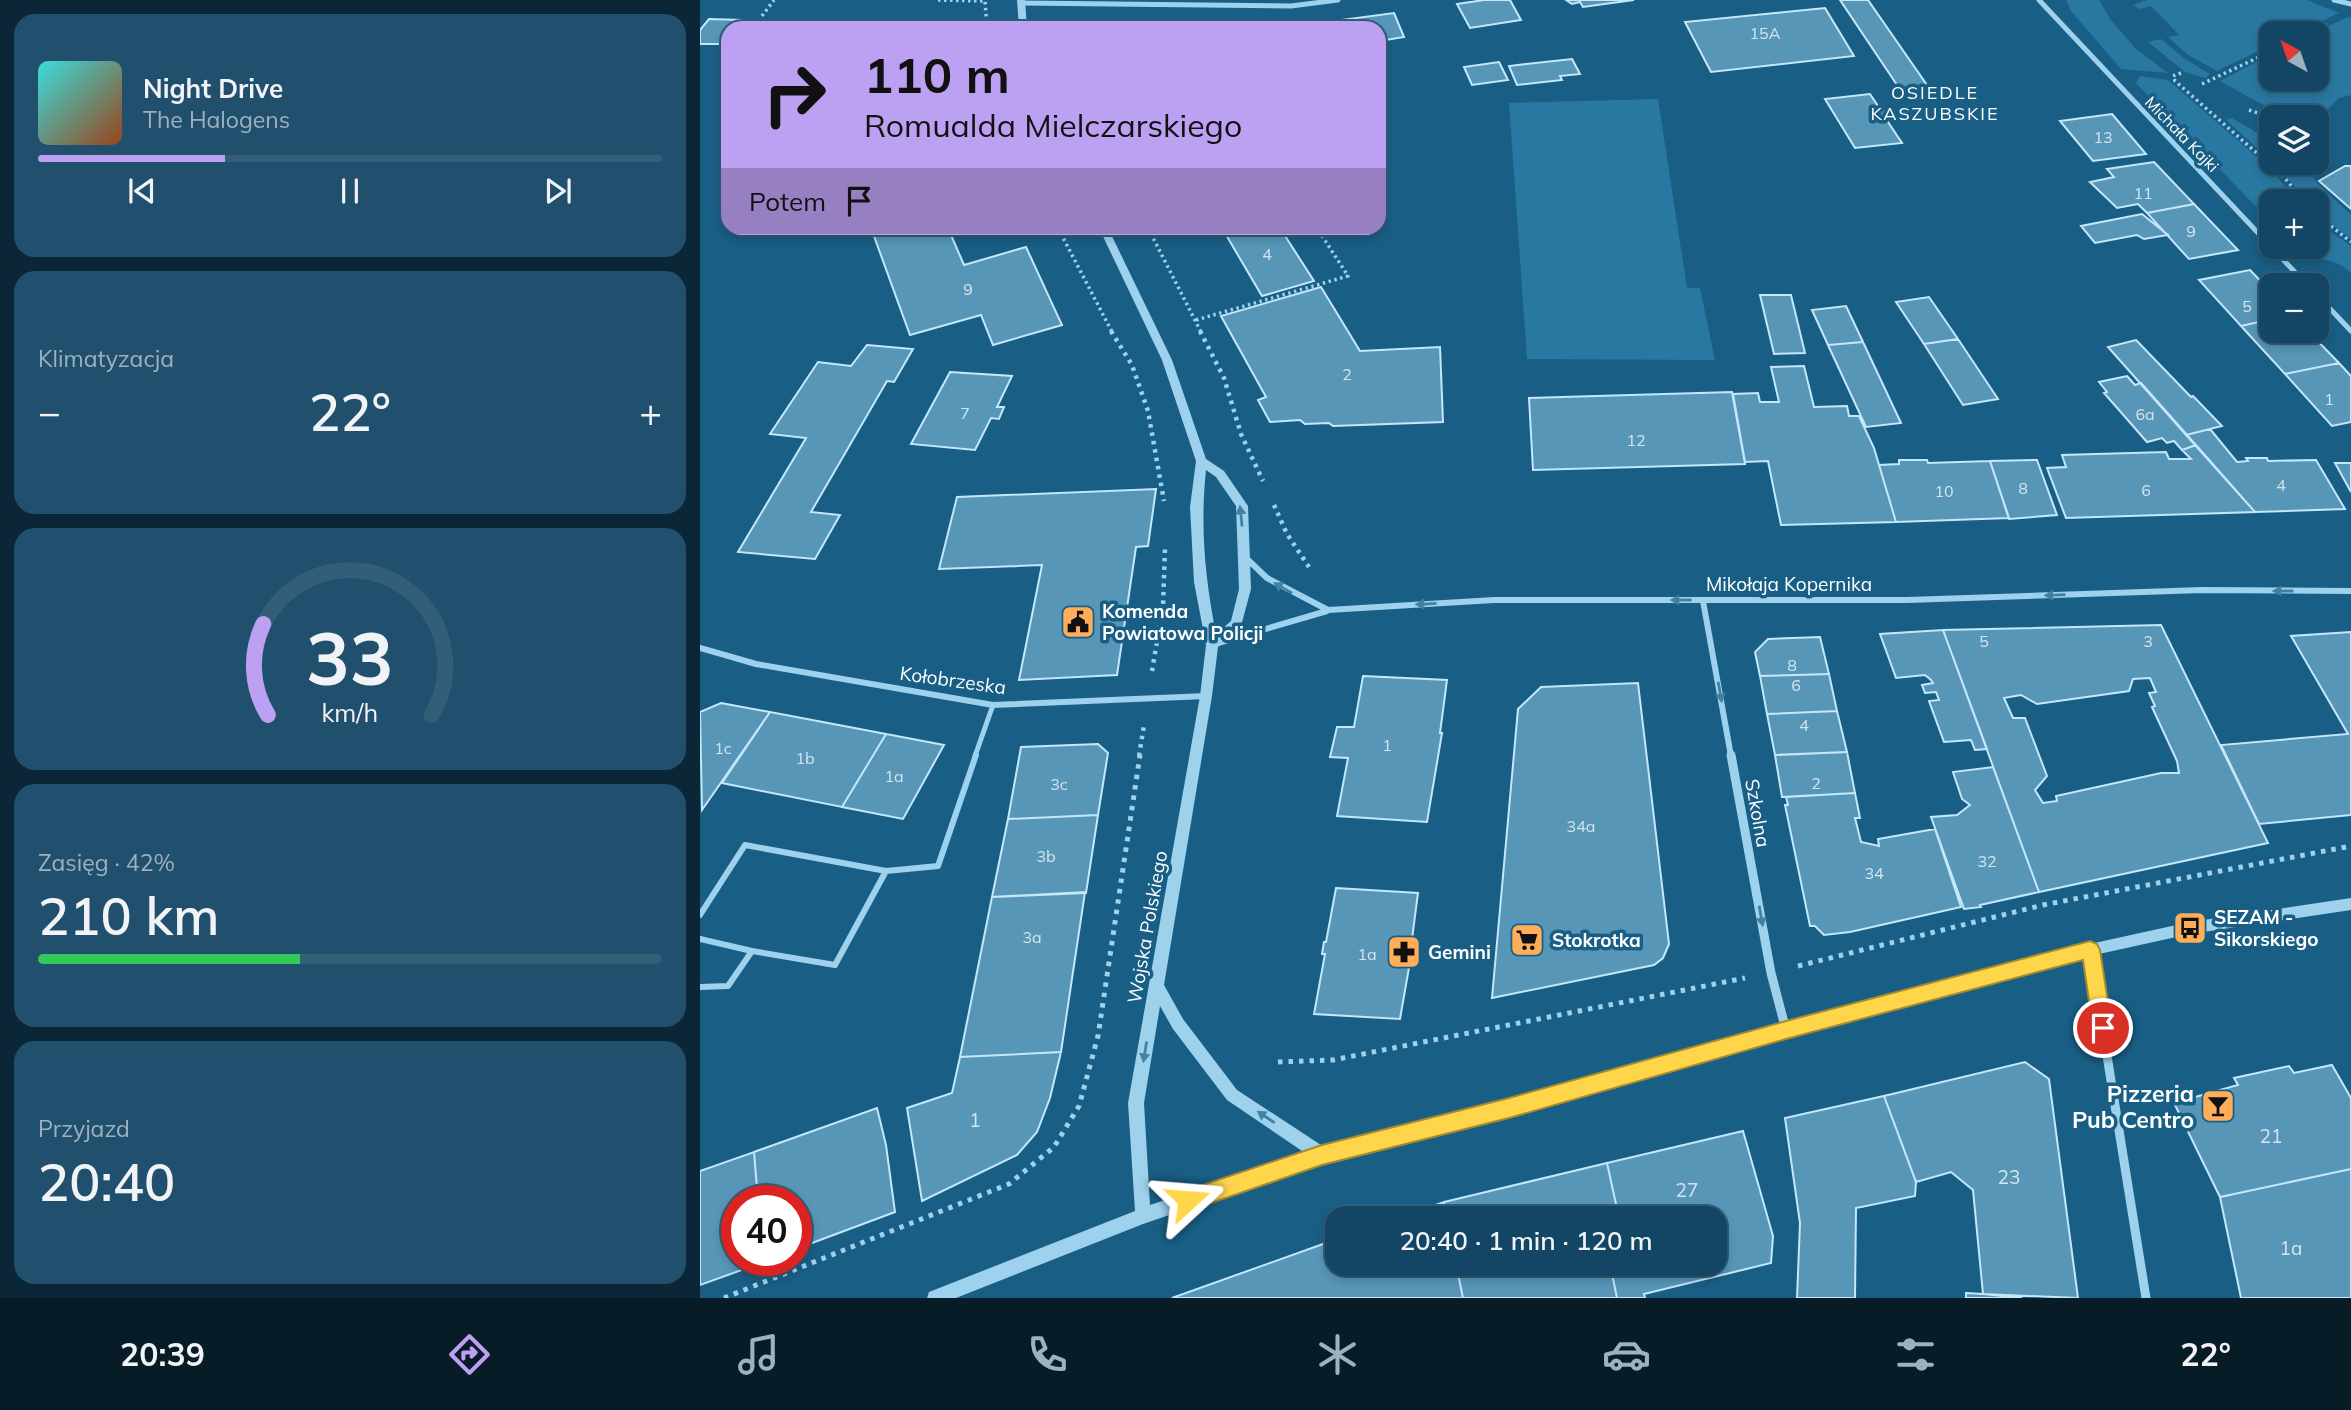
<!DOCTYPE html>
<html lang="pl">
<meta charset="utf-8">
<style>
body{margin:0;font-family:Mulish,sans-serif;background:#20506d;color:#f1f3f6;height:100vh;display:flex;flex-direction:column;font-size:26px;white-space:nowrap}
*{box-sizing:border-box;margin:0}
p{font-size:23px;color:#9db1bf}
.icon{flex:none;width:38px;height:38px;fill:none;stroke:currentColor;stroke-width:2;stroke-linecap:round;stroke-linejoin:round}
.map{position:relative;flex:1;overflow:hidden}
.details{display:flex;flex-direction:column;gap:14px;padding:14px;background:#0a2637;width:700px}
.details>*{flex:none}
.hud{position:absolute;left:21px;top:21px;width:665px;height:214px;border-radius:21px;box-shadow:0 4px 10px #0003,0 0 0 2px #325e78;background:#bca0f2;color:#111;overflow:hidden}
.needle{width:46px;rotate:320deg}
.controls{position:absolute;left:1559px;top:21px;display:grid;gap:14px}
.controls a{display:grid;place-items:center;width:70px;height:70px;border-radius:14px;background:#134664;box-shadow:0 4px 10px #0003,0 0 0 2px #325e78;font-size:35px}
.speed{position:absolute;left:21px;top:1185px;display:flex;gap:14px;font-size:35px;font-weight:700;text-align:center}
.speed>*{display:grid;place-content:center;width:91px;height:91px;border-radius:50%;background:#134664;box-shadow:0 4px 10px #0003,0 0 0 2px #325e78;line-height:1}
.speed .limit{border:10px solid #d22;background:#fff;color:#111}
.pin{position:absolute;display:grid;place-items:center;width:60px;height:60px;color:#fff;margin:-30px;border:4px solid #fff;border-radius:50%;box-shadow:0 2px 7px #0007}
.me{position:absolute;width:77px;margin:-38px;rotate:71deg;stroke-linejoin:round;filter:drop-shadow(0 0 5px #0008)}
.turn{display:flex;align-items:center;gap:24px;height:147px;padding:0 28px;font-size:32px}
.turn .icon{width:91px;height:91px;stroke-width:2.5}
.turn b{display:block;font-size:49px;line-height:60px}
.then{display:flex;align-items:center;height:66px;padding:0 28px;background:#0003;gap:14px;font-size:26px}
.big{font-size:52px;font-weight:600;line-height:1.1}
.details .widget{flex:1;display:flex;flex-direction:column;justify-content:center;gap:10px;min-width:0;padding:0 24px;border-radius:21px;background:#20506d}
.details .dial{align-items:center;gap:0}
.dial svg{height:182px;overflow:visible;fill:none;stroke:#325e78;stroke-width:7;stroke-linecap:round;text-anchor:middle}
.dial text{fill:#f1f3f6;stroke:none}
.song{display:flex;align-items:center;gap:21px}
.cover{width:84px;height:84px;border-radius:10px;background:linear-gradient(135deg,hsl(180 70% 55%),hsl(20 70% 35%))}
.played{height:7px;border-radius:4px;background:linear-gradient(90deg,#bca0f2 30%,#325e78 30%)}
.keys{display:flex;justify-content:space-around;direction:ltr}
.heat{display:flex;justify-content:space-between;align-items:center;font-size:38px;direction:ltr}
.charge{height:10px;border-radius:5px;background:linear-gradient(90deg,#34c759 42%,#325e78 0)}
.trip{position:absolute;left:625px;top:1206px;width:402px;height:70px;border-radius:21px;background:#134664;box-shadow:0 4px 10px #0003,0 0 0 2px #325e78;font-weight:600;line-height:70px;text-align:center}
.tabs{display:flex;height:112px;justify-content:space-around;align-items:center;background:#081c28;color:#9db1bf}
.tabs .icon{width:49px;height:49px}
.tabs .selected{color:#bca0f2}
.tabs b{font-size:32px;color:#f1f3f6}
main{display:flex;flex:1;min-height:0}
.map>svg:first-child{display:block}
</style>
<main>
<section class="details">
<div class="widget">
<div class="song"><i class="cover"></i><div><b>Night Drive</b><p>The Halogens</p></div></div>
<div class="played"></div>
<div class="keys"><svg class="icon" aria-label="previous" viewBox="0 0 24 24"><path d="M18 5L8 12l10 7zM5 5v14"/></svg><svg class="icon" aria-label="pause" viewBox="0 0 24 24"><path d="M8 5v14M16 5v14"/></svg><svg class="icon" aria-label="next" viewBox="0 0 24 24"><path d="M6 5l10 7-10 7zM19 5v14"/></svg></div>
</div>
<div class="widget"><p>Klimatyzacja</p>
<div class="heat"><a>−</a><b class="big">22°</b><a>+</a></div>
</div>
<div class="widget dial"><svg viewBox="0 0 100 80">
<path d="M14 69A42 42 0 1 1 86 69"/>
<path d="M14 69A42 42 0 0 1 12 29" stroke="#bca0f2"/>
<text x="50" y="56" font-size="32" font-weight="700">33</text>
<text x="50" y="72" font-size="11">km/h</text>
</svg></div>
<div class="widget"><p>Zasięg · 42%</p><b class="big">210 km</b><div class="charge"></div></div>
<div class="widget"><p>Przyjazd</p><b class="big">20:40</b></div>
</section>
<div class="map">
<svg width="1651" height="1298" viewBox="0 0 1651 1298">
<rect width="100%" height="100%" fill="#195e85"/>
<!-- green -->
<path fill="#2878a2" d="M1366,0h33l12,20 25,29 32,24 -47,-4 -50,-58z
M1447,0h160l32,13 -42,20h-25l-1,12 -54,26 -29,-16 -20,-18 11,-2 -28,-29 -12,3 -6,-4z
M1648,17h3v78l-12,3 -19,19c-38,2 -67,-18 -100,-36l51,-27 1,25h45v-46h-4z
M1461,39l24,20 25,15 -5,4 -20,-6 -37,-30z
M1440,76l28,4 104,90 24,31h-24l-1,21 -135,-139z
M958,99l29,189h13l15,72 -188,-1 -18,-256z
M1532,118l39,23v20l-45,-41z
M1574,163h33l5,3 -5,1 10,16 34,32v24l-33,-25 -1,-13h-9z
M1617,222l34,24v27c-20,-20 -38,-8 -55,-26h21z"/>
<!-- building -->
<path fill="#5796b7" stroke="#c4e7f9" stroke-width="2" fill-rule="evenodd" d="M784,0h26l11,20 -51,8 -13,-24z
M866,0h68l-51,7 -3,-5 -8,2z
M1140,0h28l61,88 -28,3z
M1125,8l29,48 -143,16 -26,-50z
M694,13l10,24 -25,4v-13h-35l-3,-8z
M9,19l33,1 -6,8h-8v11l-4,5h-24v-14z
M87,21l94,2 1,5h-100z
M872,59l8,15 -20,2 2,4 -45,5 -8,-19z
M799,62l9,18 -36,5 -8,-18z
M1170,94l10,15h3l6,9 -3,1 16,24 -47,5 -30,-49z
M1412,114l34,40 -53,7 -33,-40z
M1454,162l40,42 -47,9 -9,-9 -21,4 -27,-26 24,-5 -7,-8z
M1645,166h6v43l-32,-28z
M1494,204l44,46 -49,9 -42,-46z
M1442,214l26,21 -24,4 -7,-4 -42,8 -14,-17z
M171,228h77l16,37 62,-18 36,78 -69,20 -12,-30 -71,20z
M522,228h58l34,53 -52,15z
M1550,270l22,23v26l-31,7 -42,-46z
M621,287l39,64 80,-4 3,75 -110,4 -4,-3 -24,1 -5,-4 -30,2 -12,-22 8,-3 -45,-81z
M1060,295h31l14,58 -31,1z
M1229,297l29,42 -34,5 -28,-42z
M1146,306l17,36 -35,3 -16,-35z
M1572,319v12h36l31,32 -54,11 -44,-48z
M1258,339l40,60 -35,6 -39,-61z
M1436,340l55,57 2,-1 29,30 -36,9 -78,-88z
M1163,342l38,81 -35,4 -38,-82z
M167,345l46,4 -19,33 -7,-1 -76,131 29,3 -25,44 -77,-7 68,-114 -36,-4 48,-72 33,4z
M1639,363l12,13v46l-19,4 -47,-52z
M1104,366l10,41 33,-1 2,10h10l15,32 22,74 -115,3 -13,-64 -23,1 -12,-68 25,-1 2,9h19l-8,-35z
M250,372l62,4 -15,31h7l-5,12 -8,-1 -16,32 -64,-6z
M1427,376l8,9 6,-2 55,62 -14,5 -8,-9 -7,2 -5,-5 -15,4 -43,-49 3,-1 -8,-10z
M1032,392l13,72 -212,6 -4,-72z
M1510,429l27,33 11,-1 -2,-3h21l1,3 48,-1 29,49 -90,3 -69,-77z
M1496,445l59,67 -189,6 -19,-50 19,-1 -4,-12 104,-3 3,7h22l-9,-9z
M1199,460h28l1,3 62,-2 19,57 -113,4 -17,-57 20,-1z
M1337,460l20,55 -48,4 -19,-58z
M1635,463h16v29z
M456,489l-8,57 -12,1 -19,128 -98,5 23,-115 -103,4 18,-72z
M1461,625l107,218 -229,49 -96,-262zM1450,678l6,14 -7,1 6,13 -3,1 25,54 2,12h-18l-105,23 1,5 -14,2 -8,-13 12,-14 -22,-58h-12l-9,-20 17,-3 16,9 92,-13 4,-12z
M1243,630l44,119 -12,1 -4,-10 -27,2 -15,-41 10,-1 -3,-8 -11,1 -3,-8 11,-2 -2,-3 -6,-5 -29,3 -16,-44z
M1651,632v183l-92,9 -38,-79 127,-11 -57,-98z
M1120,637l9,37 -69,2 -5,-24 13,-13z
M1129,674l8,37 -70,3 -7,-38z
M663,676l84,4 -7,53h2l-15,89 -90,-6 11,-58 -18,-1 7,-30h17z
M938,683l31,261 -6,14 -9,7 -162,33 26,-289 23,-22z
M21,703l49,9 -68,98 -2,-98z
M1137,711l10,41 -72,3 -8,-41z
M70,712l116,22 -44,73 -120,-24z
M186,734l58,11 -41,74 -61,-12z
M398,744l10,9 -10,62 -90,4 13,-72z
M1147,752l8,41 -73,4 -7,-42z
M1293,767l46,125 -59,13 1,2 -17,2 -33,-92 26,-2 13,-10 -8,-6 -9,-27z
M1155,793l5,25h-5l6,24 18,4 -1,-7 57,-10 26,78 -111,25 -26,3 -9,-9h-5l-25,-121h3l-2,-8z
M398,815l-12,78 -94,4 16,-78z
M636,888l82,5 -6,46h2l-14,80 -86,-5 11,-60h-3l2,-12h2z
M385,892l-24,160 -101,5 32,-160z
M361,1052l-11,46 -13,34 -20,23 -95,46 -15,-93 45,-15 8,-36z
M1325,1062l24,17 29,219 -95,-4 -10,-104 -22,-18 -35,10 -32,-86z
M1632,1065l19,33v71l-131,28 -46,-94 64,-18 -4,-7 55,-12 5,7z
M1184,1096l32,86 -1,14 -59,12 -1,90h-58l3,-75 -15,-105z
M177,1108l9,37 9,67 -99,37v-49h-38l-4,-48z
M1043,1131l30,105 -2,27 -127,31 1,4h-28l-7,-34h105v-46h-96l-12,-55z
M54,1152l4,48h-21v60l27,2 -64,23v-114z
M907,1163l12,55h-172l-3,-16z
M1651,1169v129h-110l-21,-101z
M744,1202l3,16h-49z
M637,1239v25h119l7,34h-291z
M756,1264h154l7,34h-154z
M1266,1293l17,1 39,4h-56z"/>
<g fill="none" stroke-linecap="round" stroke-linejoin="round">
<!-- path-far2 -->
<path stroke="#9ed2ec" stroke-width="3.5" stroke-dasharray="2.5 3.5" stroke-linecap="butt" d="M238,0l47,1 2,27
M62,16l12,-16
M1608,33l19,-9
M1481,73l-8,3 2,5 109,96 20,24
M1502,84l70,-33
M1549,110l23,8
M1617,215l34,27
M358,228l54,104
M448,228l53,104
M496,320l152,-44 -31,-48"/>
<!-- path-far1 -->
<path stroke="#9ed2ec" stroke-width="4.5" stroke-dasharray="3.5 5" stroke-linecap="butt" d="M411,331l21,34 16,46 16,90
M500,331l24,47 17,56 22,47
M574,505l13,29 24,36
M452,671l11,-65 2,-58
M439,756l5,-31"/>
<!-- path -->
<path stroke="#9ed2ec" stroke-width="5" stroke-dasharray="4.5 6" stroke-linecap="butt" d="M1098,966l245,-61 308,-59
M578,1062l55,-2 412,-82
M24,1298l285,-114 45,-37 25,-41 19,-70 42,-281"/>
<!-- service-far1 -->
<path stroke="#9ed2ec" stroke-width="5" d="M275,756l18,-51"/>
<!-- service -->
<path stroke="#9ed2ec" stroke-width="6" d="M0,915l45,-70 141,26 52,-5 38,-111
M0,939l52,12
M0,987l28,-1 24,-35 83,14 51,-94"/>
<!-- minor-far2 -->
<path stroke="#9ed2ec" stroke-width="5" d="M1339,0l268,285
M1634,0l17,4
M321,3l270,3 47,-6
M1617,295l34,36"/>
<!-- minor-far1 -->
<path stroke="#9ed2ec" stroke-width="6" d="M545,557l22,21 61,32 166,-10h413l295,-10 149,1
M1003,601l28,155
M518,643l109,-32
M0,648l56,16 237,41 213,-9"/>
<!-- minor -->
<path stroke="#9ed2ec" stroke-width="9" d="M1031,755l40,218 15,57
M1390,950l56,348"/>
<!-- tertiary -->
<path fill="#9ed2ec" fill-rule="evenodd" d="M317,0h8l2,28h-8z
M399,228h9l64,132 34,99 18,12 24,35 3,83 -10,37 -23,21 -6,49 -48,289 19,34 54,71 87,57 185,-46 277,-78 304,-79 100,-22 161,-24v12l-161,24 -100,22 -304,81 -277,78 -187,48 -179,61 -187,74h-29l2,-6 206,-81 -7,-108 72,-407 6,-51 -12,-63 -4,-75 6,-46 -34,-101zM506,470l10,7 20,29 3,83 -8,32 -15,13c-11,-56 -16,-107 -10,-164zM460,1006l13,23 54,71 78,53 -155,52 -6,-102z"/>
</g>
<!-- one-way arrows -->
<defs><path id="oneway-solid" d="M-6-.8H1V-3.2L6.5 0L1 3.2V.8H-6Z" transform="scale(1.75)"/></defs>
<g fill="#4181a4">
<use href="#oneway-solid" transform="translate(541 516) rotate(-96)"/>
<use href="#oneway-solid" transform="translate(583 588) rotate(-150)"/>
<use href="#oneway-solid" transform="translate(1583 591) rotate(-180)"/>
<use href="#oneway-solid" transform="translate(1355 595) rotate(178)"/>
<use href="#oneway-solid" transform="translate(981 600) rotate(-180)"/>
<use href="#oneway-solid" transform="translate(726 604) rotate(177)"/>
<use href="#oneway-solid" transform="translate(1020 692) rotate(80)"/>
<use href="#oneway-solid" transform="translate(1061 916) rotate(80)"/>
<use href="#oneway-solid" transform="translate(445 1052) rotate(99)"/>
<use href="#oneway-solid" transform="translate(566 1117) rotate(-146)"/>
</g>
<!-- route -->
<path fill="#ffd54a" stroke="#a68a30" stroke-width="2" d="M1390,941l7,3 3,6 12,78 -2,7 -7,2 -7,-2 -3,-7 -10,-68 -297,79 -277,79 -187,47 -134,46 -7,-3 -3,-8 3,-7 7,-3 134,-45 187,-47 277,-77z"/>
<!-- icons -->
<defs>
<symbol id="civic-square" viewBox="-11 -11 22 22"><rect x="-9" y="-9" width="18" height="18" rx="4" fill="#ffad59" stroke="#195e85"/><path d="M-.6-6.5H3V-4.5H.6V-3L4-1V1h2V6H-6V1h2V-1L-.6-3ZM-1.2 2.5V6h2.4V2.5Z" fill="#111"/></symbol>
<symbol id="bus-square" viewBox="-11 -11 22 22"><rect x="-9" y="-9" width="18" height="18" rx="4" fill="#ffad59" stroke="#195e85"/><path d="M-5-6H5V4H4V6H2V4H-2V6H-4V4H-5ZM-3.5-4V0h7V-4ZM-3.5 1.2v1.5H-2V1.2ZM2 1.2v1.5H3.5V1.2Z" fill="#111"/></symbol>
<symbol id="supermarket-square" viewBox="-11 -11 22 22"><rect x="-9" y="-9" width="18" height="18" rx="4" fill="#ffad59" stroke="#195e85"/><path d="M-6-5.5h2.5l.6 2H6L4.5 2H-2.5L-4.4-4H-6ZM-1.5 3.2a1.3 1.3 0 1 0 .1 0ZM3 3.2a1.3 1.3 0 1 0 .1 0Z" fill="#111"/></symbol>
<symbol id="pharmacy-square" viewBox="-11 -11 22 22"><rect x="-9" y="-9" width="18" height="18" rx="4" fill="#ffad59" stroke="#195e85"/><path d="M-2-6h4v4h4v4h-4v4h-4v-4h-4v-4h4Z" fill="#111"/></symbol>
<symbol id="bar-square" viewBox="-11 -11 22 22"><rect x="-9" y="-9" width="18" height="18" rx="4" fill="#ffad59" stroke="#195e85"/><path d="M-6-5H6L.8 .8V4.5H3.5V6h-7V4.5H-.8V.8Z" fill="#111"/></symbol>
</defs>
<g fill-rule="evenodd">
<use href="#civic-square" x="359" y="603" width="38" height="38"/>
<use href="#bus-square" x="1471" y="909" width="38" height="38"/>
<use href="#supermarket-square" x="808" y="921" width="38" height="38"/>
<use href="#pharmacy-square" x="685" y="933" width="38" height="38"/>
<use href="#bar-square" x="1499" y="1087" width="38" height="38"/>
</g>
<g text-anchor="middle" dominant-baseline="central" stroke-width="7" stroke-linejoin="round" paint-order="stroke">
<!-- number labels -->
<g font-size="16" fill="#d5e5ed">
<text x="1065" y="33">15A</text>
<text x="1403" y="137">13</text>
<text x="1443" y="193">11</text>
<text x="1491" y="231">9</text>
<text x="567" y="254">4</text>
<text x="268" y="289">9</text>
<text x="1547" y="306">5</text>
<text x="647" y="374">2</text>
<text x="1629" y="399">1</text>
<text x="265" y="413">7</text>
<text x="1445" y="414">6a</text>
<text x="936" y="440">12</text>
<text x="1581" y="485">4</text>
<text x="1323" y="488">8</text>
<text x="1446" y="490">6</text>
<text x="1244" y="491">10</text>
<text x="1284" y="641">5</text>
<text x="1448" y="641">3</text>
<text x="1092" y="665">8</text>
<text x="1096" y="685">6</text>
<text x="1104" y="725">4</text>
<text x="687" y="745">1</text>
<text x="23" y="748">1c</text>
<text x="105" y="758">1b</text>
<text x="194" y="776">1a</text>
<text x="1116" y="783">2</text>
<text x="359" y="784">3c</text>
<text x="881" y="826">34a</text>
<text x="346" y="856">3b</text>
<text x="1287" y="861">32</text>
<text x="1174" y="873">34</text>
<text x="332" y="937">3a</text>
<text x="667" y="954">1a</text>
</g>
<!-- far-street labels -->
<g font-size="16" fill="#fff" stroke="#195e85">
<text transform="translate(1482 134) rotate(46)">Michała Kajki</text>
</g>
<!-- far-neighbourhood labels -->
<g font-size="18" letter-spacing="2" fill="#fff" stroke="#195e85">
<text x="1235" y="92">OSIEDLE<tspan x="1235" dy="21">KASZUBSKIE</tspan></text>
</g>
<!-- street labels -->
<g font-size="19" fill="#fff" stroke="#195e85">
<text x="1089" y="584">Mikołaja Kopernika</text>
<text transform="translate(253 680) rotate(8)">Kołobrzeska</text>
<text transform="translate(1058 813) rotate(80)">Szkolna</text>
<text transform="translate(447 927) rotate(-80)">Wojska Polskiego</text>
</g>
<!-- poi labels -->
<g font-size="19" font-weight="bold" fill="#fff" stroke="#195e85" text-anchor="start">
<text x="402" y="611">Komenda<tspan x="402" dy="22">Powiatowa Policji</tspan></text>
<text x="1514" y="917">SEZAM -<tspan x="1514" dy="22">Sikorskiego</tspan></text>
<text x="852" y="940">Stokrotka</text>
<text x="728" y="952">Gemini</text>
</g>
<!-- near-number labels -->
<g font-size="19" fill="#d5e5ed">
<text x="275" y="1120">1</text>
<text x="1571" y="1136">21</text>
<text x="1309" y="1177">23</text>
<text x="987" y="1190">27</text>
<text x="1591" y="1248">1a</text>
</g>
<!-- near-poi labels -->
<g font-size="23" font-weight="bold" fill="#fff" stroke="#195e85" text-anchor="end">
<text x="1494" y="1093">Pizzeria<tspan x="1494" dy="26">Pub Centro</tspan></text>
</g>
</g>
</svg>
<div class="controls">
<a><svg class="needle" viewBox="-14 -14 28 28"><path d="M0-13l5 13h-10z" fill="#e53935"/><path d="M0 13l5-13h-10z" fill="#9db1bf"/></svg></a>
<a><svg class="icon" aria-label="layers" viewBox="0 0 24 24"><path d="M12 4l9 5-9 5-9-5zM3 14l9 5 9-5"/></svg></a>
<a>+</a>
<a>−</a>
</div>
<div class="speed"><div class="limit">40</div></div>
<div class="pin" style="left:1403px;top:1028px;background:#d93025"><svg class="icon" aria-label="arrive" viewBox="0 0 24 24"><path d="M6 21V4h12l-3 4 3 4H6"/></svg></div>
<svg class="me" style="left:488px;top:1200px" viewBox="-20 -20 40 40"><path d="M0-17L14 15 0 8-14 15z" fill="#ffd54a" stroke="#fff" stroke-width="4"/></svg>
<div class="trip">20:40 · 1 min · 120 m</div>
<div class="hud">
<div class="turn"><svg class="icon" aria-label="right" viewBox="0 0 24 24"><path d="M7 20v-9h11M14 6l5 5-5 5"/></svg><div><b>110 m</b>Romualda Mielczarskiego</div></div>
<div class="then">Potem<svg class="icon" aria-label="arrive" viewBox="0 0 24 24"><path d="M6 21V4h12l-3 4 3 4H6"/></svg></div>
</div>
</div>
</main>
<nav class="tabs">
<b>20:39</b>
<svg class="icon selected" aria-label="directions" viewBox="0 0 24 24"><path d="M12 3l9 9-9 9-9-9zM9 14v-3h6M13 9l2 2-2 2"/></svg>
<svg class="icon" aria-label="music" viewBox="0 0 24 24"><path d="M9 18V5l10-2v13"/><circle cx="6" cy="18" r="3"/><circle cx="16" cy="16" r="3"/></svg>
<svg class="icon" aria-label="phone" viewBox="0 0 24 24"><path d="M5 4h4l2 5-3 2q2 4 5 5l2-3 5 2v4C11 20 4 13 5 4z"/></svg>
<svg class="icon" aria-label="climate" viewBox="0 0 24 24"><path d="M12 3v18M4 7l16 10M4 17L20 7"/></svg>
<svg class="icon" aria-label="car" viewBox="0 0 24 24"><path d="M5 17H2v-5l4-1 3-4h7l3 4 3 1v5h-3M9 17h6M6 11h13"/><circle cx="7" cy="17" r="2"/><circle cx="17" cy="17" r="2"/></svg>
<svg class="icon" aria-label="filters" viewBox="0 0 24 24"><path d="M4 7h16M4 17h16"/><circle cx="9" cy="7" r="2"/><circle cx="15" cy="17" r="2"/></svg>
<b>22°</b>
</nav>
